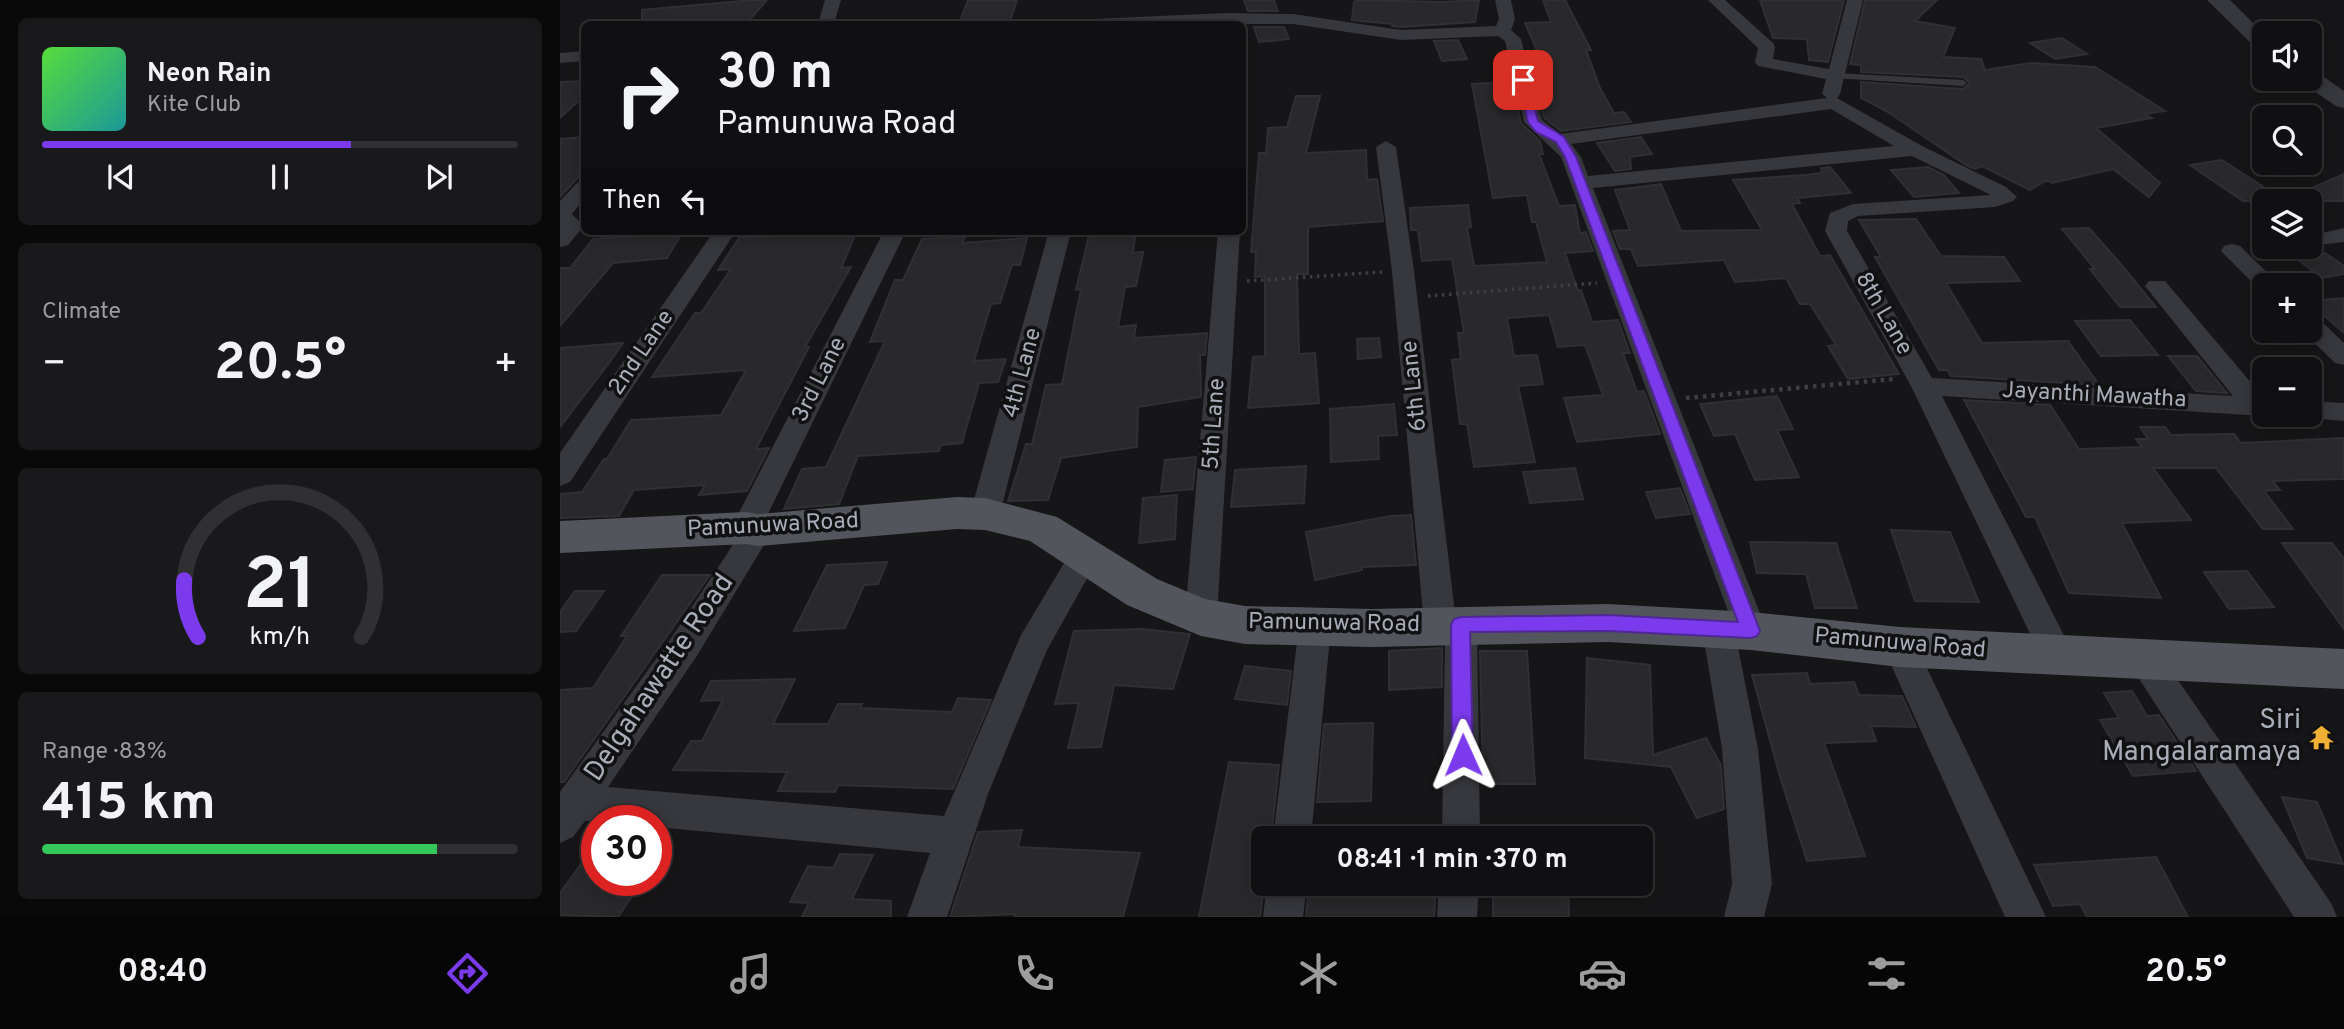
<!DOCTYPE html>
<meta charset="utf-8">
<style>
body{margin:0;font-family:Overpass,sans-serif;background:#19191b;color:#f1f3f6;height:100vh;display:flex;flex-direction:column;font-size:26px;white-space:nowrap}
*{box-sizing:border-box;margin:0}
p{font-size:23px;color:#9c9d9f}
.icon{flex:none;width:38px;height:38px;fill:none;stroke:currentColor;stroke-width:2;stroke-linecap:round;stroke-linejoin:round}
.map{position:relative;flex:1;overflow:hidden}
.sheet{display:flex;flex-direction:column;gap:18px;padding:18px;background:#09090a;width:560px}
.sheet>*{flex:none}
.hud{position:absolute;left:21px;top:21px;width:665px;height:214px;border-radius:10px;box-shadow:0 4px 18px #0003,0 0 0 2px #303032;background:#101012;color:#f1f3f6;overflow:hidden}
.fabs{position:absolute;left:1692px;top:21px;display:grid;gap:14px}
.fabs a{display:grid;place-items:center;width:70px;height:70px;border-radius:10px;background:#101012;box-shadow:0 4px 18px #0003,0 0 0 2px #303032;font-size:35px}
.speed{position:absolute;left:21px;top:805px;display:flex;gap:14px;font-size:35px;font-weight:700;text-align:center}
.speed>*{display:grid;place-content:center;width:91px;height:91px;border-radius:50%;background:#101012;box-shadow:0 4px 18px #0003,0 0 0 2px #303032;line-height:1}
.speed .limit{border:10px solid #d22;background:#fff;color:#111}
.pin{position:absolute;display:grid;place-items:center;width:60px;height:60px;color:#fff;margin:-30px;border-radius:14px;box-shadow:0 4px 10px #0006}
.me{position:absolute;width:77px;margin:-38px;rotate:359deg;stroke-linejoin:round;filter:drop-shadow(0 0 5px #0008)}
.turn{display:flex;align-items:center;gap:24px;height:147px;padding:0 21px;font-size:32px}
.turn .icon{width:91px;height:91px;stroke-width:2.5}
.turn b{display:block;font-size:49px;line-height:60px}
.then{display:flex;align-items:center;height:66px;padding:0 21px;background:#0003;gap:14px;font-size:26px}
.big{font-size:52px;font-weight:700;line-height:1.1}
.sheet .widget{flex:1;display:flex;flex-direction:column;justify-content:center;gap:10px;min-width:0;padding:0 24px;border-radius:10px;background:#19191b}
.sheet .dial{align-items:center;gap:0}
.dial svg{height:182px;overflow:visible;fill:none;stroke:#303032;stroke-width:7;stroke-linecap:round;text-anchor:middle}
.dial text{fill:#f1f3f6;stroke:none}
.song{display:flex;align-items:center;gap:21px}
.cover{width:84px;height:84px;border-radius:10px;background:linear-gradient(135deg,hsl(110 70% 55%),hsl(180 70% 35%))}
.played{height:7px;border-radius:4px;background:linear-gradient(90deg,#7c3aed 65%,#303032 65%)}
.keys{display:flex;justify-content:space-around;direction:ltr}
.heat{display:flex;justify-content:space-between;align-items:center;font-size:38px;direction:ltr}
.charge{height:10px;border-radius:5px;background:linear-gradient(90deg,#34c759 83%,#303032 0)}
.trip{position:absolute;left:691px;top:826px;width:402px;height:70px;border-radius:10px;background:#101012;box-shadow:0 4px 18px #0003,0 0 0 2px #303032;font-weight:700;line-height:70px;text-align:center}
.tabs{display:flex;height:112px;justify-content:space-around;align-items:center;background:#060607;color:#9c9d9f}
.tabs .icon{width:49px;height:49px}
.tabs .current{color:#7c3aed}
.tabs b{font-size:32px;color:#f1f3f6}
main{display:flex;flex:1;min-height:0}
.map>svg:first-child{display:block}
</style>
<main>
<section class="sheet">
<div class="widget">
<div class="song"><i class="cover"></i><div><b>Neon Rain</b><p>Kite Club</p></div></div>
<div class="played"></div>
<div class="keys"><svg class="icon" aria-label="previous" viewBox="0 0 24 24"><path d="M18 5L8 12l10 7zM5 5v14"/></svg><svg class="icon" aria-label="pause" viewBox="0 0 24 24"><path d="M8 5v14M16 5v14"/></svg><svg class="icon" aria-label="next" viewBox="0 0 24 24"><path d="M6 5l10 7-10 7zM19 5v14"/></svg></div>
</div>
<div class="widget"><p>Climate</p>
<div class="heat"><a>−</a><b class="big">20.5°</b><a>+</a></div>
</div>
<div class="widget dial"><svg viewBox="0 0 100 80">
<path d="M14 69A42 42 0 1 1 86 69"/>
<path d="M14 69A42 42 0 0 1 8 44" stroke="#7c3aed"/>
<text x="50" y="56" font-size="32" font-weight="700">21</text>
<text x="50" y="72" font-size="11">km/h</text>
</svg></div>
<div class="widget"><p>Range · 83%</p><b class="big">415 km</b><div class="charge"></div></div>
</section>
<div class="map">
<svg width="1784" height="917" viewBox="0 0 1784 917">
<rect width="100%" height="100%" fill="#161618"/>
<!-- building -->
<path fill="#29292c" stroke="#303034" stroke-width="2" d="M193,0h14l-21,24h-104v-14z
M408,0h49l-8,24h-50z
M684,0h30l4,11h-30z
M798,0l84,2 37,-2 -4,22 -74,5 -9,-1 1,-2 -41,-4 2,-18z
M983,0h22l26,50h-5l14,38 14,25 10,-1 7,10 -70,9 -17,-13 -4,-16 14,-1 -16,-48 -13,-30 26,-1z
M1200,0h84l-16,62 -19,-2 -2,-21 -34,-1z
M1305,0h72l-22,21 40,7 -12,29 38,2 4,11 46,-7 64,4 70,44 -20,3 7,4 -56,10 64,55 -11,14 -36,-28 -61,14 -5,-3 -17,10 -48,-24 -7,3 -9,-4 -78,-53 -27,-14v-16l102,7 7,-6 -7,-6 -102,-5v-7l-11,-1z
M694,27h30l5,12 -30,3z
M1502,38l25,16 -32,5 -25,-16z
M898,40l9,19 -25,2 -8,-20z
M24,81v15l-24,22v-36z
M947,82l6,23 4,-1 4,19 19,18 3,13h-4l20,52 16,-1 5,28 6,-1 7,19 -28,2 13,38 3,-1 11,32 26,-2 12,33h-7l14,39 7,-1 16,43 -83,8 -13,-44 39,-3 -18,-50 -27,2 -9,-32 -42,3 7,38 23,-1 6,29 -25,2 17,76 -61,5 -7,-43h-7l-8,-64 9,-1 -3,-26h6l-12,-74 -30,2 -4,-31h-7l-1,-22 58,-3 3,22 -4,1 7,38 73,-4 -11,-40h-4l-5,-27 -34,3 -21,-114z
M736,96h24l-14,57 60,-3 1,30 10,-1 6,42 -75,6v47h-11l2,80 16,-1 4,50 -71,5 5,-51 12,-1v-80l-10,1 1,-25h-5l8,-99h7l2,-25 19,-1z
M24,137v34l-24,26v-58z
M1081,137l11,17 -22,3 1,12 -16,2 -18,-28z
M1662,160l62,40 60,-26v27h-101l-53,-36z
M1270,167l21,26 -54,5 3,5 -8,1 28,52 10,-1 69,119 -51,5 -20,-33 8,-1 -26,-41h-10l-14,-26 -51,4 -11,-22 -86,6 -7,-17h-11l-7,-18 17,-1 -15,-40 46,-6 20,47 81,-1 -29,-50 72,-5 17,-2 -1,-5z
M1368,167l16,8 15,18 -45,4 -23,-27z
M1356,219l25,37 63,1 16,24 -74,2 36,60 86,-2 31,44 -148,-9 -4,-6h-8l-64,-113h6l-22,-37z
M1529,228l30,34 37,45h-36l-30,-38h5l-33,-40z
M297,231l-16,37 10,-1 -46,80h4l-53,102 13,-1 -22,43 -48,4 6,-10 -71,5 -15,26 -59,2v-24l22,-2 22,-33h3l24,-39 90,-5 25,-45 -94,7 43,-64h6l30,-44 -13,1 21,-32z
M530,231h46l-3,22 10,-1 -7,34 -11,1 -7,40 18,-2 -2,13 73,-5 -2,22h-5l1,42 -63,10 -1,40 -76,11 -13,42 -40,1 18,-57h6l14,-59 16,-1 19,-95 -5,1z
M122,233l-15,25 -54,5 -53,63v-58h10l23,-29z
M405,237l-3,6 65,-5 -7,27h-8l-12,38 -9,1 -17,57 32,-2 -8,23 -19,1 -17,60 -21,2 -2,6 -81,5 -19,48 -55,5 18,-40 24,-2 59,-126 -15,1 25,-62h8l19,-41z
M1765,253l19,13v8l-22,4 -28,-21z
M1784,298v35l-34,-30v-2z
M1570,320l28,35 -57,1 -26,-35z
M819,338l2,19 -23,2 -1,-20z
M63,343l-14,20 -49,64v-79z
M1608,356h29l30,37 -31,-2z
M1217,396l16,33 -16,1 22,47 -44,3 -20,-46 -21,2 -14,-32z
M1404,400l86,5 29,44 63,-2 -6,-8h12l-8,-12h25l6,8 63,-1 7,9 103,-5v41l-72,2 8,9 -16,1 29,38h-30l-47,-61h-63l38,52 -69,3 39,75 -92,-5 -34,-76h-9z
M834,404l3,31 -19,1 1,23 -48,3 -1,-53z
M636,457l-3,32 -32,3 4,-32z
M746,466l-2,37 -73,4 4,-37z
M1015,468l8,31 -53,4 -7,-31z
M1120,488l10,26 -34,4 -10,-26z
M617,495l-2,44 -36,4 4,-45z
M851,515l5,50 -54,2v3l-47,10 -9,-48 84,-16z
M1331,530l59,2 29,70 -64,-1z
M1190,542l86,1 21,65h-42l-9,-34 -49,-1z
M1722,543h50l12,16v70z
M327,562l-9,22 -14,1 -19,43 -51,3 33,-66z
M1687,571l27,36 -45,2 -25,-37z
M102,575h48l-146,207h-4v-92l33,-2 34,-52h-6z
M15,591h29l-28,40 -16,1v-20z
M582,629l48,5 -17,55 -59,-4 -13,62 -33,1 11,-45 -24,1 19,-73z
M882,648v39l-53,3v-39z
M920,651h47l8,133h-52z
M1027,658l63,7 3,90 53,-17 15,27 3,44 -27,9 -26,-51 -86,-9z
M685,666l46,5 -4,34 -52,-6z
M1247,673l3,11 44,-2 5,13 43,1 14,31 -45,-1 5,15 -52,2 41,113 -58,5 -26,-81 -29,-105z
M235,679l-22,45h55l10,-20h24l-2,4 92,4 6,-14 33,2 -38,89 -115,-4 -3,7 -57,-1 9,-19 -114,-2 18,-29h11l21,-41 -22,1 10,-20z
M1572,691l15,25 12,-1 37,56 -63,5 -33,-56 19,-2 -15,-25z
M813,723l-2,78 -54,1 7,-78z
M669,762l50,3 -8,73h-7v46l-4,33h-61z
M1722,797l35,5 26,62 -36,-6z
M462,830l-4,17 122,6 -17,64h-109l1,-3 -65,3 28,-85z
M37,842v38h46l-25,37 -58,-2v-22z
M280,854l33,1 -21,44 39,2v16h-89l7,-14 -19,-1 18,-36 25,2z
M1596,857l32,60h-101l-7,-13 -27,2 -19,-41z
M749,884h127l-2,33h-128z
M933,884h75l1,33h-76z"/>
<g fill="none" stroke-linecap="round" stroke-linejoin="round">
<!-- path-far1 -->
<path stroke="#3d3f44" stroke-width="3.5" stroke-dasharray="2.5 4.5" stroke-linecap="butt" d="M687,281l135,-9
M868,296l169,-13"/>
<!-- path -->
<path stroke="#3d3f44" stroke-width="4.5" stroke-dasharray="3.5 5" stroke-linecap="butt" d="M1126,398l208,-19"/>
<!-- service -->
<path fill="#37383d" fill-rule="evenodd" d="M1276,73l127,7 4,3 -4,3 -130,-8v-4z"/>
<!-- minor -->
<path fill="#37383d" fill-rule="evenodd" d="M265,0h16l-7,24h-16z
M935,0h16l4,19 -4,11 10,9 21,81 18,14 267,-36 -5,-4 4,-15 -68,-13 -3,-4 3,-14 -50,-48h17l48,43 2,4 -2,12 56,10 18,-69h16l-23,94 -3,4 85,48 84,41 11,10 -4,4 -18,6 -137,9 -10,5 -1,10 85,147 301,18 -88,-110 4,-5h16l99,117v17h5l-5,1 -322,-20 132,259 -5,10 -12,4 -12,-4 -134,-279 -86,-155 5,-18 23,-9 138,-9 -79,-39 -319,32 174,443 -4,10 -12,4 -12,-4 -4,-9 23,117 14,135 -8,33h-40l8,-33 -10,-135 -20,-121 4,-10 12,-4 12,4 2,4 -171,-465 -37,-35 -19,-81 -7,-5 -97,4 -108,-16h-208l8,-5 133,-6 67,1 108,16 95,-4 3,-7zM1271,109l63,37 -306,30 -7,-19 -10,-13z
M24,51v10l-24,2v-10z
M826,141l10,6 18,124 41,342 6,-2 11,4 5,10 3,213h-38l3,-201 -5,2 -11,-4 -5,-10 -32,-354 -16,-124z
M24,181v18l-12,15 12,12 -16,19 -8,2v-46l17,-18z
M1784,228v14l-34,4v-10z
M154,231h22l-166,251 -10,4v-33z
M324,231h22l-141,289 4,2 4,8 -75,124 -90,133 336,29 77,-181 52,-87 11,-3 11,3 4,9 -52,93 -59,144 -41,123h-40l23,-64 -274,-26v-6h-71l-12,16 -13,6v-51l114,-158 64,-97 -7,-9z
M489,231h22l-71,283 -5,8 -10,3 -10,-3 -5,-8z
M658,231h22l-23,386 -5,10 -11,4 -11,-4 -5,-10z
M1672,244l8,2 40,39h-16v6l-4,-1 -39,-39 3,-5z
M1750,317l9,2 25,24v22l-9,-2 -33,-32h8z
M1750,401l34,2v18l-43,-4 -2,-2h11z
M755,612l11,4 5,10 -20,212h-38l26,-212 5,-10z
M1340,633l12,4 134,280h-41l-122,-270 5,-10z
M1586,646l12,5 173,252 6,14h-43l-160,-246 -5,-10 5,-10z
M707,884h40l-4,33h-40z
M879,884h40l-2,33h-40z"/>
<!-- tertiary -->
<path fill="#37383d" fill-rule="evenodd" d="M1647,0h23l34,34v17l-7,-2z
M1750,71l8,2 26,18v17l-8,-2 -34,-23 -3,-4h11z"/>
<!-- primary -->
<path fill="#53555c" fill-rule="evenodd" d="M397,497l28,1 72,19 100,62 48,20 40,7 126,3 237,-5 143,8 149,15 444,22v40l-444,-22 -149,-17 -143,-8 -237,5 -126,-3 -44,-8 -74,-31 -97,-64 -45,-11 -28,-1 -199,17 -12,-2 -186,9v-32l186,-9 12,2z"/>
</g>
<!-- route -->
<path fill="#7c3aed" stroke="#51269a" stroke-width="2" d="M963,77l5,3 10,41 26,16 12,20 184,474 -3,5 -6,2 -143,-7 -138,1 3,123 -3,7 -7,2 -8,-2 -3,-7 -1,-130 3,-6 7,-2 147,-2 130,7 -173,-465 -9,-15 -20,-10 -8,-10 -10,-42z"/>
<!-- icons -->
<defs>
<symbol id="temple-bare" viewBox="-9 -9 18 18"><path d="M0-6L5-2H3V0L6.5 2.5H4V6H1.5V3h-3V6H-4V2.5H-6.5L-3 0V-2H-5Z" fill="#f2b134" stroke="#111113" stroke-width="2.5" paint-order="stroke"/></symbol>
</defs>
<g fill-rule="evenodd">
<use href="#temple-bare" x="1744" y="720" width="35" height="35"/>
</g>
<g text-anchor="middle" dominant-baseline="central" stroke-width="7" stroke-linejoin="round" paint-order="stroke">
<!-- street labels -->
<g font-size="23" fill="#a8adb8" stroke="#111113">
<text transform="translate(1323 314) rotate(60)">8th Lane</text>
<text transform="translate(82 353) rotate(-56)">2nd Lane</text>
<text transform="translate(463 373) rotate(-75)">4th Lane</text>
<text transform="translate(260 380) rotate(-63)">3rd Lane</text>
<text transform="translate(855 386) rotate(-96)">6th Lane</text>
<text transform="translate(1534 396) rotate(3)">Jayanthi Mawatha</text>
<text transform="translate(655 424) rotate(-86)">5th Lane</text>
<text transform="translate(213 526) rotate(-3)">Pamunuwa Road</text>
<text transform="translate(774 624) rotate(1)">Pamunuwa Road</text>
<text transform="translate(1340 644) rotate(5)">Pamunuwa Road</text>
</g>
<!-- near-street labels -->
<g font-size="28" fill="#a8adb8" stroke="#111113">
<text transform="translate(100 678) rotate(-56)">Delgahawatte Road</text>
</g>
<!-- near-poi labels -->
<g font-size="28" fill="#a8adb8" stroke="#111113" text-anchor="end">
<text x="1741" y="721">Siri<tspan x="1741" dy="32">Mangalaramaya</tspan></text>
</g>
</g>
</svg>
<div class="fabs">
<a><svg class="icon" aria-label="sound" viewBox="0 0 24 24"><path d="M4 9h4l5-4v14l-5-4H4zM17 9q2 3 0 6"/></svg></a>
<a><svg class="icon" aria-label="search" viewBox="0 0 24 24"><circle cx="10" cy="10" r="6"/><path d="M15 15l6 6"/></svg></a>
<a><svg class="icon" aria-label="layers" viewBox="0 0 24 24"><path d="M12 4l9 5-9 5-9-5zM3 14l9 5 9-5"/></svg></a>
<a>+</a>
<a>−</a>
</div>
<div class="speed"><div class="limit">30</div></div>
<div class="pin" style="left:963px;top:80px;background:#d93025"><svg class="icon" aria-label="arrive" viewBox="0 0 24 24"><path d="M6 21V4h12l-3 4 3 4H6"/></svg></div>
<svg class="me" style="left:903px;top:755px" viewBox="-20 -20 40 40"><path d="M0-17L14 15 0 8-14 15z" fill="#7c3aed" stroke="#fff" stroke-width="4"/></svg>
<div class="trip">08:41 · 1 min · 370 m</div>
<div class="hud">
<div class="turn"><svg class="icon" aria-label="right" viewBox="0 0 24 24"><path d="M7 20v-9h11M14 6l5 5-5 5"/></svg><div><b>30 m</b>Pamunuwa Road</div></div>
<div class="then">Then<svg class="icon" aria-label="left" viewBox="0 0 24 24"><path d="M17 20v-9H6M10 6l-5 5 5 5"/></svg></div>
</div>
</div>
</main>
<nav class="tabs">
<b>08:40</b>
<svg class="icon current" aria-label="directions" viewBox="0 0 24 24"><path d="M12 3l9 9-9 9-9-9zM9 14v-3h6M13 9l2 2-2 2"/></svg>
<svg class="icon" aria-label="music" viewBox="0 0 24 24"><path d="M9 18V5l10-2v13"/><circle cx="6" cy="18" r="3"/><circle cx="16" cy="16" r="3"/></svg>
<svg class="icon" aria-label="phone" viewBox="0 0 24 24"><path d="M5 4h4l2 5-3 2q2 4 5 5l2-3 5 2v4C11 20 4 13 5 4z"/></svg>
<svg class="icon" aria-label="climate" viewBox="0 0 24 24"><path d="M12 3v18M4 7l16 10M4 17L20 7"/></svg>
<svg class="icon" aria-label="car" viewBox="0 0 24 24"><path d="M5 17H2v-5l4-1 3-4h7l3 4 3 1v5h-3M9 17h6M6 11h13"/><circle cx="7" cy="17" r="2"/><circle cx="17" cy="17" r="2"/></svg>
<svg class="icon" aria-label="filters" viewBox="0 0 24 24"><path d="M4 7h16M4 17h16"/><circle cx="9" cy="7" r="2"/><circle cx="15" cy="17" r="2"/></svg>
<b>20.5°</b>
</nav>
